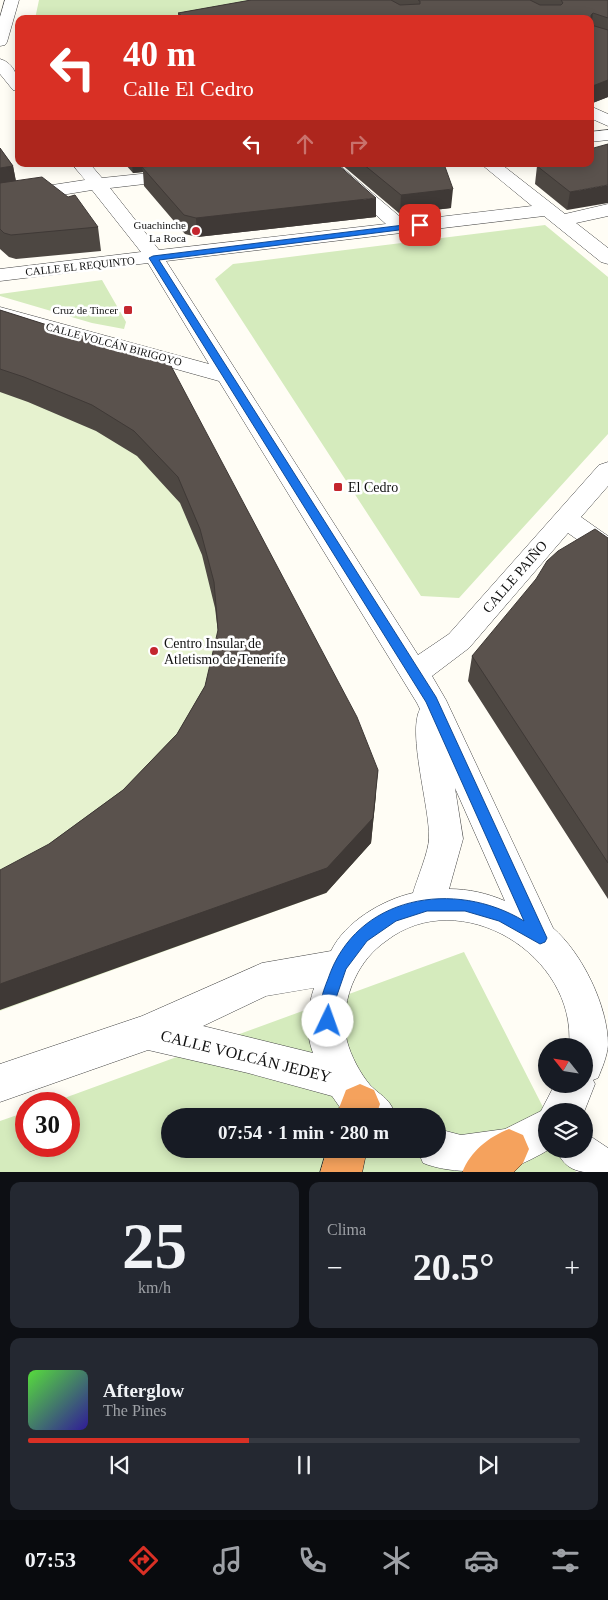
<!DOCTYPE html>
<html lang="es">
<meta charset="utf-8">
<style>
body{margin:0;font-family:"Times New Roman",serif;background:#242831;color:#f1f3f6;height:100vh;display:flex;flex-direction:column;font-size:19px;white-space:nowrap}
*{box-sizing:border-box;margin:0}
p{font-size:16px;color:#9ea1a6}
.icon{flex:none;width:28px;height:28px;fill:none;stroke:currentColor;stroke-width:2;stroke-linecap:round;stroke-linejoin:round}
.map{position:relative;height:1172px;overflow:hidden}
.drawer{display:flex;flex-direction:column;gap:10px;padding:10px;background:#0d0f14;flex:1}
.drawer>*{flex:none}
.hud{position:absolute;left:15px;top:15px;width:579px;height:152px;border-radius:10px;box-shadow:0 2px 12px #0003;background:#d93025;color:#fff;overflow:hidden}
.needle{width:32px;rotate:300deg}
.buttons{position:absolute;left:538px;top:1038px;display:grid;gap:10px}
.buttons a{display:grid;place-items:center;width:55px;height:55px;border-radius:50%;background:#171b24;box-shadow:0 2px 12px #0003;font-size:25px}
.speed{position:absolute;left:15px;top:1092px;display:flex;gap:10px;font-size:25px;font-weight:700;text-align:center}
.speed>*{display:grid;place-content:center;width:65px;height:65px;border-radius:50%;background:#171b24;box-shadow:0 2px 12px #0003;line-height:1}
.speed .limit{border:8px solid #d22;background:#fff;color:#111}
.pin{position:absolute;display:grid;place-items:center;width:42px;height:42px;color:#fff;margin:-21px;border-radius:10px;box-shadow:0 2px 8px #0006}
.me{position:absolute;width:55px;margin:-28px;rotate:3deg;stroke-linejoin:round;filter:drop-shadow(0 0 4px #0008)}
.turn{display:flex;align-items:center;gap:18px;height:105px;padding:0 25px;font-size:22px}
.turn .icon{width:65px;height:65px;stroke-width:2.5}
.turn b{display:block;font-size:35px;line-height:42px}
.lanes{display:flex;align-items:center;height:48px;padding:0 25px;background:#0003;justify-content:center;gap:25px;direction:ltr}
.lanes .off{opacity:.35}
.big{font-size:38px;font-weight:700;line-height:1.1}
.drawer .card{flex:1;display:flex;flex-direction:column;justify-content:center;gap:8px;min-width:0;padding:0 18px;border-radius:10px;background:#242831}
.drawer .dial{align-items:center;gap:0}
.dial b{font-size:65px;line-height:1}
.song{display:flex;align-items:center;gap:15px}
.cover{width:60px;height:60px;border-radius:8px;background:linear-gradient(135deg,hsl(110 70% 55%),hsl(250 70% 35%))}
.played{height:5px;border-radius:2px;background:linear-gradient(90deg,#d93025 40%,#363941 40%)}
.keys{display:flex;justify-content:space-around;direction:ltr}
.heat{display:flex;justify-content:space-between;align-items:center;font-size:28px;direction:ltr}
.drawer .tiles{flex:1;display:grid;gap:10px;grid-template-columns:1fr 1fr}
.card:last-child{grid-column:span 2}
.trip{position:absolute;left:161px;top:1108px;width:285px;height:50px;border-radius:25px;background:#171b24;box-shadow:0 2px 12px #0003;font-weight:700;line-height:50px;text-align:center}
.tabs{display:flex;height:80px;justify-content:space-around;align-items:center;background:#090b0e;color:#9ea1a6}
.tabs .icon{width:35px;height:35px}
.tabs .selected{color:#d93025}
.tabs b{font-size:22px;color:#f1f3f6}
.map>svg:first-child{display:block}
</style>
<div class="map">
<svg width="608" height="1173" viewBox="0 0 608 1173">
<rect width="100%" height="100%" fill="#fffdf5"/>
<!-- green -->
<path fill="#d5ebbd" fill-rule="evenodd" d="M39,0h210v1l-2,2 -87,16h-125z
M545,225l63,52v157l-149,164 -38,-2 -206,-317 18,-15z
M102,280l24,42 -2,7 -32,-6 -92,-27v-2z
M464,952l82,161v36h18l12,23 -576,1v-52l26,-9v34h43v-42h-21zM170,1116h268v33h-268z"/>
<!-- pitch -->
<path fill="#e6f2cf" d="M0,333l173,56 203,406 -5,48 -45,50 -326,118z"/>
<g fill="none" stroke-linecap="round" stroke-linejoin="round">
<defs>
<path id="minor" d="M5,0h14l-12,42 -2,3 -5,1v-29z
M0,59c15,4 19,20 19,33l-6,-2 -13,-16z
M590,106l18,8v12l-18,-8z
M608,130v10l-18,2v-10z
M72,164h18l12,14 77,-8 6,1 3,4 -3,4 -6,1 -69,8 49,62 227,-26 -67,-60h19l67,57 127,-15 -51,-42h20l64,50 43,-10v12l-32,7 32,25v16l-7,-2 -57,-46 -378,45 252,394 31,-21 150,-169 9,-3v24l-27,31 27,19v22l-9,-3 -31,-22 -99,115 -37,28 14,24 107,228c29,25 55,78 55,117 -1,12 -6,23 -10,33l-5,2 2,4 -11,28 -38,-1v38h4c-12,7 -25,14 -39,19 -25,5 -64,5 -88,-5l-6,-14h21v-20l23,6 44,-6 36,-18 14,-27h29v-38h-15c8,-91 -109,-163 -183,-105 -13,9 -24,22 -31,37 -9,18 -13,43 -8,63 4,15 13,32 23,44 13,13 19,12 26,31h-50l-14,-20 -84,-23 -100,-23 -148,52v-38l142,-48 120,-53 69,-12c14,-29 51,-51 82,-58 4,-14 16,-42 16,-55 1,-30 -22,-105 -9,-129l-3,-6 -198,-322 -219,-61v-13l209,57 -61,-101 -148,18v-12l141,-17 -49,-62 -92,15v-12l85,-13zM455,788l50,113c-18,-8 -37,-12 -56,-12l14,-50zM314,988c-7,21 -9,44 -1,65l-110,-27 63,-30z
M584,1132l24,16v25c-27,0 -42,0 -52,-24h28z"/>
<path id="motorway" d="M360,1084l14,6 6,14 -4,12h-40l10,-26z
M509,1129l14,6 6,14 -6,14 -10,10h-51c8,-21 26,-36 47,-44z
M327,1149h40l-5,24h-42z"/>
</defs>
<!-- minor casing -->
<use href="#minor" stroke="#444" stroke-width="1"/>
<!-- motorway casing -->
<use href="#motorway" stroke="#222" stroke-width="1"/>
<!-- minor -->
<use href="#minor" fill="#fff" fill-rule="evenodd"/>
<!-- motorway -->
<use href="#motorway" fill="#f5a25d" fill-rule="evenodd"/>
</g>
<!-- wall -->
<path fill="#4d4742" d="M251,0h357v97l-18,7v-85h-412v-6z
M0,148l13,18 3,15 82,46 3,24 -85,8 -7,-2 -9,-8z
M125,164h212l39,53 -179,20 -12,-3 -41,-48 -1,-14 -10,1z
M341,164h103l7,44 -51,6z
M590,164l-23,46 -32,-26 2,-18z
M0,310l170,54 206,431 -5,48 -45,50 -277,-49 74,-54 54,-56 28,-48 13,-54 -3,-24 -13,-53 -22,-52 -43,-47 -41,-25 -68,-29 -28,-10z
M608,538v361l-140,-218 4,-25z"/>
<!-- shaded-wall -->
<path fill="#3f3936" d="M593,13l-2,16v-14z
M608,80v17l-18,7v-17z
M132,164h87l-77,3 1,5 -10,1z
M13,166l4,22 -17,4v-24z
M608,185v18l-41,7 3,-18z
M453,189l-2,19 -51,6 1,-19z
M376,198v19l-179,20 -1,-19z
M378,770l-7,73 -45,50 -326,117v-26z"/>
<!-- building -->
<path fill="#5a524d" stroke="#3f3936" d="M251,0h140l9,5 20,-1v-3l-2,-1h112l10,5h21l2,-2 -2,-3h47v18l-15,-5 -2,2v10l17,5v50l-18,7v-68h-404l-8,-6z
M608,144v41l-38,7 -33,-26 8,-2h45v-15z
M0,148l13,18 -13,2z
M176,164h161l39,34 -180,20 -12,-3 -42,-48z
M363,164h81l9,25 -52,6z
M42,177l26,20 7,-2 23,32 -87,8 -7,-2 -4,-4v-46z
M0,310l170,54 187,353 21,53 -5,48 -46,50 -327,116v-114l49,-26 74,-54 54,-56 28,-48 13,-56 -4,-48 -14,-53 -22,-52 -44,-46 -42,-26 -68,-28 -24,-8z
M595,529l13,9v325l-136,-207 64,-77 11,-18 11,-10z"/>
<!-- route -->
<path fill="#1a73e8" stroke="#114b97" d="M420,223l4,2 -1,2 -264,33 277,437 111,241 -2,4 -5,2 -41,-23 -34,-10h-38l-31,10 -29,20 -21,28 -11,32 1,20 -2,6 -6,2 -5,-2c-7,-16 -1,-33 5,-48 28,-84 127,-100 196,-58l-98,-219 -277,-444 4,-2z"/>
<!-- markers -->
<g fill="#c4262e" stroke="#fff" stroke-width="2">
<circle cx="196" cy="231" r="5"/>
<rect x="123" y="305" width="10" height="10" rx="2.5"/>
<rect x="333" y="482" width="10" height="10" rx="2.5"/>
<circle cx="154" cy="651" r="5"/>
</g>
<g text-anchor="middle" dominant-baseline="central" stroke-width="5" stroke-linejoin="round" paint-order="stroke">
<!-- far-poi labels -->
<g font-size="11" fill="#111" stroke="#fff" text-anchor="end">
<text x="186" y="225">Guachinche<tspan x="186" dy="13">La Roca</tspan></text>
<text x="118" y="310">Cruz de Tincer</text>
</g>
<!-- far-street labels -->
<g font-size="11" fill="#111" stroke="#fff">
<text transform="translate(80 266) rotate(-6)">CALLE EL REQUINTO</text>
<text transform="translate(114 344) rotate(15)">CALLE VOLCÁN BIRIGOYO</text>
</g>
<!-- poi labels -->
<g font-size="14" fill="#111" stroke="#fff" text-anchor="start">
<text x="348" y="487">El Cedro</text>
<text x="164" y="643">Centro Insular de<tspan x="164" dy="16">Atletismo de Tenerife</tspan></text>
</g>
<!-- street labels -->
<g font-size="14" fill="#111" stroke="#fff">
<text transform="translate(515 577) rotate(-49)">CALLE PAIÑO</text>
</g>
<!-- near-street labels -->
<g font-size="16" fill="#111" stroke="#fff">
<text transform="translate(246 1056) rotate(14)">CALLE VOLCÁN JEDEY</text>
</g>
</g>
</svg>
<div class="buttons">
<a><svg class="needle" viewBox="-14 -14 28 28"><path d="M0-13l5 13h-10z" fill="#e53935"/><path d="M0 13l5-13h-10z" fill="#9ea1a6"/></svg></a>
<a><svg class="icon" aria-label="layers" viewBox="0 0 24 24"><path d="M12 4l9 5-9 5-9-5zM3 14l9 5 9-5"/></svg></a>
</div>
<div class="speed"><div class="limit">30</div></div>
<div class="pin" style="left:420px;top:225px;background:#d93025"><svg class="icon" aria-label="arrive" viewBox="0 0 24 24"><path d="M6 21V4h12l-3 4 3 4H6"/></svg></div>
<svg class="me" style="left:328px;top:1021px" viewBox="-20 -20 40 40"><circle r="19" fill="#fff"/><path d="M0-13L10 11 0 6-10 11z" fill="#1a73e8"/></svg>
<div class="trip">07:54 · 1 min · 280 m</div>
<div class="hud">
<div class="turn"><svg class="icon" aria-label="left" viewBox="0 0 24 24"><path d="M17 20v-9H6M10 6l-5 5 5 5"/></svg><div><b>40 m</b>Calle El Cedro</div></div>
<div class="lanes"><svg class="icon" aria-label="left" viewBox="0 0 24 24"><path d="M17 20v-9H6M10 6l-5 5 5 5"/></svg><svg class="icon off" aria-label="ahead" viewBox="0 0 24 24"><path d="M12 20V5M6 11l6-6 6 6"/></svg><svg class="icon off" aria-label="right" viewBox="0 0 24 24"><path d="M7 20v-9h11M14 6l5 5-5 5"/></svg></div>
</div>
</div>
<section class="drawer">
<div class="tiles">
<div class="card dial"><b>25</b><p>km/h</p></div>
<div class="card"><p>Clima</p>
<div class="heat"><a>−</a><b class="big">20.5°</b><a>+</a></div>
</div>
<div class="card">
<div class="song"><i class="cover"></i><div><b>Afterglow</b><p>The Pines</p></div></div>
<div class="played"></div>
<div class="keys"><svg class="icon" aria-label="previous" viewBox="0 0 24 24"><path d="M18 5L8 12l10 7zM5 5v14"/></svg><svg class="icon" aria-label="pause" viewBox="0 0 24 24"><path d="M8 5v14M16 5v14"/></svg><svg class="icon" aria-label="next" viewBox="0 0 24 24"><path d="M6 5l10 7-10 7zM19 5v14"/></svg></div>
</div>
</div>
</section>
<nav class="tabs">
<b>07:53</b>
<svg class="icon selected" aria-label="directions" viewBox="0 0 24 24"><path d="M12 3l9 9-9 9-9-9zM9 14v-3h6M13 9l2 2-2 2"/></svg>
<svg class="icon" aria-label="music" viewBox="0 0 24 24"><path d="M9 18V5l10-2v13"/><circle cx="6" cy="18" r="3"/><circle cx="16" cy="16" r="3"/></svg>
<svg class="icon" aria-label="phone" viewBox="0 0 24 24"><path d="M5 4h4l2 5-3 2q2 4 5 5l2-3 5 2v4C11 20 4 13 5 4z"/></svg>
<svg class="icon" aria-label="climate" viewBox="0 0 24 24"><path d="M12 3v18M4 7l16 10M4 17L20 7"/></svg>
<svg class="icon" aria-label="car" viewBox="0 0 24 24"><path d="M5 17H2v-5l4-1 3-4h7l3 4 3 1v5h-3M9 17h6M6 11h13"/><circle cx="7" cy="17" r="2"/><circle cx="17" cy="17" r="2"/></svg>
<svg class="icon" aria-label="filters" viewBox="0 0 24 24"><path d="M4 7h16M4 17h16"/><circle cx="9" cy="7" r="2"/><circle cx="15" cy="17" r="2"/></svg>
</nav>
